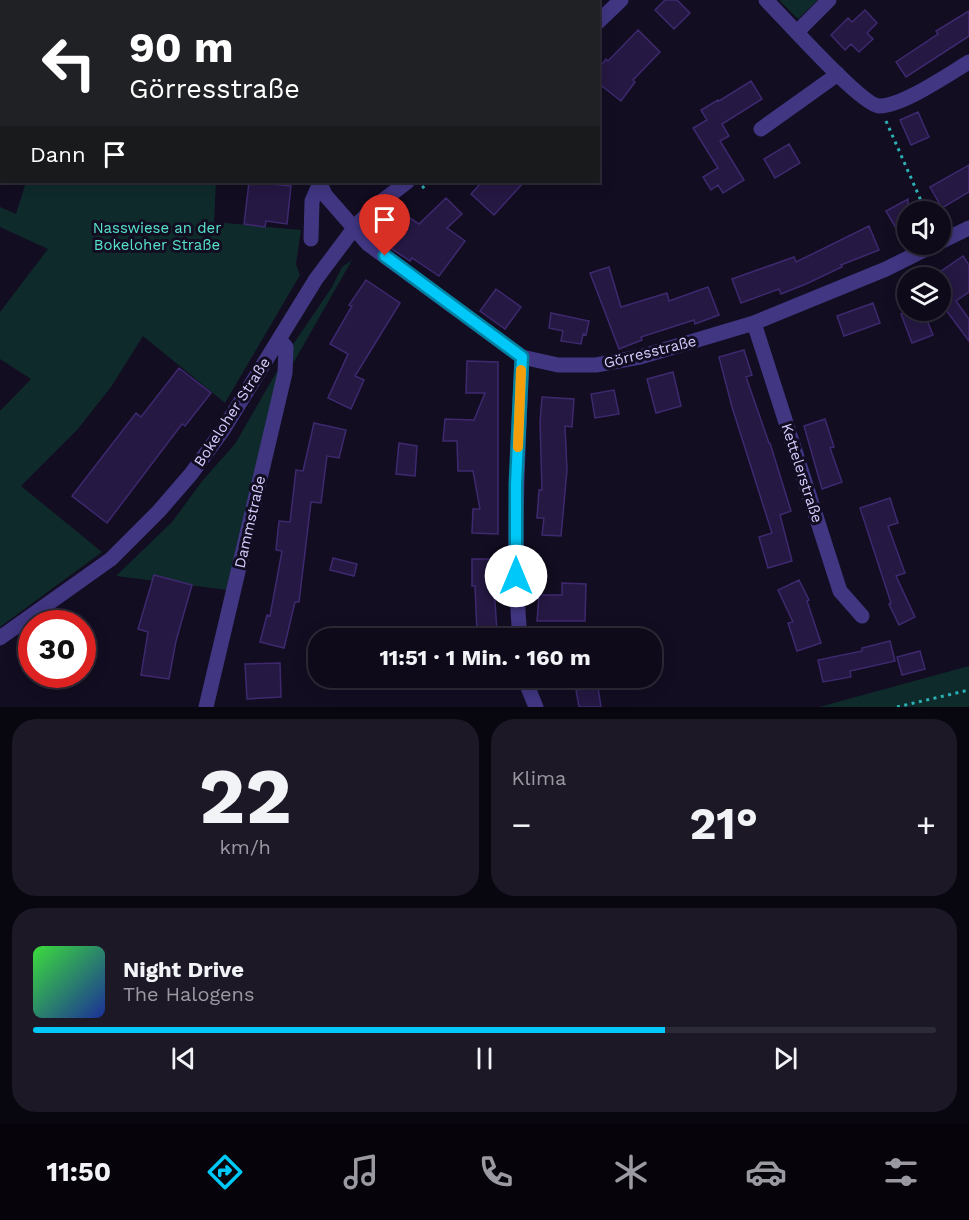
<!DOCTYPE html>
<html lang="de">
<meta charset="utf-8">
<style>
body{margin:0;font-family:"Work Sans",sans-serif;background:#1c1826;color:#f1f3f6;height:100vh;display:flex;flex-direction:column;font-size:22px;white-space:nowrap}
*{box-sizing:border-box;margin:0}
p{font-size:20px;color:#9b9aa2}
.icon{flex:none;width:33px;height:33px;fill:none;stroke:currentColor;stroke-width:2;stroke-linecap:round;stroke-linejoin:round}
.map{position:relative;height:707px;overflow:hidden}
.side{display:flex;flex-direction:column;gap:12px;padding:12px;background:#08060e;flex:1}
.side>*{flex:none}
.top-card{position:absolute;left:0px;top:0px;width:600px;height:183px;box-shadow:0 3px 15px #0003,0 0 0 2px #2e2b38;background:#202124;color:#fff;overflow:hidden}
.controls{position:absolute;left:897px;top:201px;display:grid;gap:12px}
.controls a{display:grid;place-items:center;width:54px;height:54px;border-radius:50%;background:#0e0a19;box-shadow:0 3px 15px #0003,0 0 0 2px #2e2b38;font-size:30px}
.speed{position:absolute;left:18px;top:610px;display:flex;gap:12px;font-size:30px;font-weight:700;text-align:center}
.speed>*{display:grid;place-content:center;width:78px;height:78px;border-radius:50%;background:#0e0a19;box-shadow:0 3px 15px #0003,0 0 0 2px #2e2b38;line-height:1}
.speed .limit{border:9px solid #d22;background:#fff;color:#111}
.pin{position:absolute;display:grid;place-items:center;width:51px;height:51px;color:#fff;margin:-62px -26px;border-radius:50% 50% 50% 0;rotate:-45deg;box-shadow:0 0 6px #0007}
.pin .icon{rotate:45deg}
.me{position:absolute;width:66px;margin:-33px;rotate:0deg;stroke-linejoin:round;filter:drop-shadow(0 0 4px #0008)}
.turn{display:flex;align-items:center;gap:21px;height:126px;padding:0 30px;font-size:27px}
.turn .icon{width:78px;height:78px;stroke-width:2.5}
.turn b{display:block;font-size:42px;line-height:51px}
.then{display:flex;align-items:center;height:57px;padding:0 30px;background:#0003;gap:12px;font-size:22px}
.big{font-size:45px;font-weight:700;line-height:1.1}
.side .card{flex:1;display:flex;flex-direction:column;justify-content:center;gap:9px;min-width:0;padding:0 21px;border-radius:24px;background:#1c1826}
.side .dial{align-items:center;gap:0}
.dial b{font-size:78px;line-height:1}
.song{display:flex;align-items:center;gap:18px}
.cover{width:72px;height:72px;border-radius:9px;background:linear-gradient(135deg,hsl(120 70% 55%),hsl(230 70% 35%))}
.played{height:6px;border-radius:3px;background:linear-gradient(90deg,#00c8f8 70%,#2e2b38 70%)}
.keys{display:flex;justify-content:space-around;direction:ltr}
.heat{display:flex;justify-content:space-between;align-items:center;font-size:33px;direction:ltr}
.side .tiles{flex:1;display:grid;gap:12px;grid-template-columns:1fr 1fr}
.card:last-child{grid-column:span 2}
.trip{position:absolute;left:308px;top:628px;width:354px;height:60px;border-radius:24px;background:#0e0a19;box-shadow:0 3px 15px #0003,0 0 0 2px #2e2b38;font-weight:700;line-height:60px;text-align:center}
.tabs{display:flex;height:96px;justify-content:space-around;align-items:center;background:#06040a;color:#9b9aa2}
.tabs .icon{width:42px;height:42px}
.tabs .current{color:#00c8f8}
.tabs b{font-size:27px;color:#f1f3f6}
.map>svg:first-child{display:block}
</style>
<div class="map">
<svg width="969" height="707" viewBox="0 0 969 707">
<rect width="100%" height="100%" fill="#120d21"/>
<!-- green -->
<path fill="#0f2a2b" d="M6,0h178v1l-177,1z
M779,0h39l-20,19z
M26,182h190l-2,40 87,8 -5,34 4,11 -75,128 -82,-67 -32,51 -34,43 -56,56 81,66 -102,75v-216l31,-32 -31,-20v-47l48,-63 -48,-22v-20l16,7z
M352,260l-65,114 -59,216 -112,-14 56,-54 31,-42 32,-36 53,-92 44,-65 10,-20z
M969,666v41h-150z"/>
<!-- building -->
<path fill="#251843" stroke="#3e296f" stroke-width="1.5" d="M665,0h12l13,13 -16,16 -19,-19z
M865,10l12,13 -10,10 6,6 -14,13 -8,-8 -6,6 -14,-15 17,-17 4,4z
M969,11v25l-63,41 -10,-15 42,-28 -2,-3z
M638,30l22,22 -27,28 2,2 -14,19 -23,-18v-14l8,-10 2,2z
M751,81l11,18 -40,25 7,12 -9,5 24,39 -21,13 -5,-8 -7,5 -8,-13 15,-9 -25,-40 14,-8 -6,-10 17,-10 1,1z
M918,112l11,25 -18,8 -11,-25z
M789,144l11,19 -25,15 -11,-19z
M969,165v27l-27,16 -12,-21z
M249,182l42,4 -4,38 -21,-3 -1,6 -21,-3z
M482,182h42l-30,33 -23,-21z
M446,198l16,16 -15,14 18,13 -26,35 -27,-18 -2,3 -27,-18 20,-30 16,11z
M908,199v48h-1l-21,-36z
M869,226l10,24 -38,15 1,2 -36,17 -25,10 -2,-5 -38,14 -9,-24 62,-22 2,5z
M963,256l6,9v27l-13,9 13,18v22l-29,-39v-30z
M609,267l12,40 46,-14 2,8 39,-14 11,28 -24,9 -1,-4 -53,17 1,3 -23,9 -29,-76z
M366,280l34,23 -45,73 9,4 -13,29 -23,-11 20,-44 -18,-10 22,-38 -3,-1z
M496,289l25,18 -16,22 -25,-18z
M873,303l7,20 -36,13 -7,-20z
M911,310h12l10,25 -21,8 -11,-29z
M551,313l38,8 -3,14 -3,-1 -2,10 -20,-3 2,-10 -14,-3z
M744,350l8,25 -6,2 23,66h1l21,68 -11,4 12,46 -24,7 -9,-31 13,-4 -40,-126 -13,-50z
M467,361l31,1v172l-26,-1 1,-24h7l-7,-38h-15l-1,-30h-14l2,-22 29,1 11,-27h-19z
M179,368l32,25 -26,33 -3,-2 -75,99 -35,-27 64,-83 5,4z
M673,372l8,34 -25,7 -9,-34z
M614,390l5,24 -24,4 -4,-24z
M542,397l32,2 -2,28 -7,-1 2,44 -6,66 -19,-1 2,-17h-7l2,-28h3l-2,-68z
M825,419l9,28 -4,1 12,34 -20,7 -18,-63z
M314,423l32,7 -7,28 -12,-2 -6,47 -10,-1 -12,100h-4l-11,46 -24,-6 7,-27 3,1 12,-65 -6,-1 3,-29 11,1 6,-52 7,1z
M399,443l18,3 -2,30 -19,-2z
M890,498l8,25 -10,3 17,47 -9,3 19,41 -16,8 -10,-21 2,-1 -31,-95z
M333,558l24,6 -3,12 -24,-6z
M472,559h26v27h-4l3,46 -20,1 -2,-47h-3z
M154,575l38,10 -16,56 -7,38 -28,-4 7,-43 -10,-3z
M799,580l10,20 -2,1 14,42 -24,8 -9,-28 5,-1 -15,-32z
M562,583l24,1 -1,37h-48l2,-26h23z
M890,641l5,20 -45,10 1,6 -28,5 -5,-22 44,-9v-3z
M920,651l5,18 -23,6 -5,-18z
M280,663l1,34 -34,2 -2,-35z
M598,687l3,20h-22l-3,-17z"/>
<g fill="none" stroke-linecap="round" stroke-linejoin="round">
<!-- path -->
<path stroke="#2bb1b5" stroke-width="3" stroke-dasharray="3 4.5" stroke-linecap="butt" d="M886,121l40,91
M422,188l8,-6
M897,707l72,-17"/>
<!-- minor -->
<path stroke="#403682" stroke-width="15" d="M321,0v2
M766,0c17,17 95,105 113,106 22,1 70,-32 90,-44
M598,22l23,-22
M797,32l32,-32
M761,129l77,-55
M319,182l7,14 42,48 154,113 36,8h38l44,-8 114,-34 132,-54 50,-25
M311,239l1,-38 7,-16
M940,242l29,-14
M754,323l86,268 22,25
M0,638l111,-79 48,-48 32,-37 32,-44 93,-151 39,-52 18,-19 34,-26
M520,639c-8,-94 -2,-188 2,-282
M524,678l12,29
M206,707l79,-334 1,-26 -7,-8"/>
</g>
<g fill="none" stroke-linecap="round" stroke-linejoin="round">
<defs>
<path id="route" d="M385,256l137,101 -6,127v92"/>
</defs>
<!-- route casing -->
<use href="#route" stroke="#0082a1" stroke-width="15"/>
<!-- route -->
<use href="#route" stroke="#00c8f8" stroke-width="10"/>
<!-- slow -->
<path stroke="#f59e0b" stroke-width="10" d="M518,447l3,-77"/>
</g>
<g text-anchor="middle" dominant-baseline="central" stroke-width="6" stroke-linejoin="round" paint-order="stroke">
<!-- park labels -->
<g font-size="15" fill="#56e2cc" stroke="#120d21">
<text x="157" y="228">Nasswiese an der<tspan x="157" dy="17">Bokeloher Straße</tspan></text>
</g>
<!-- street labels -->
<g font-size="15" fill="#d7cdff" stroke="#120d21">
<text transform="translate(650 352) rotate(-14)">Görresstraße</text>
<text transform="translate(232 412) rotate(-57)">Bokeloher Straße</text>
<text transform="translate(802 473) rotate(72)">Kettelerstraße</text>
<text transform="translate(250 522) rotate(-77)">Dammstraße</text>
</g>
</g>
</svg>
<div class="controls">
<a><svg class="icon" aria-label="sound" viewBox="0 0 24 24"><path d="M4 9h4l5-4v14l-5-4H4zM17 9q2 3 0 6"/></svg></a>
<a><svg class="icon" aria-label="layers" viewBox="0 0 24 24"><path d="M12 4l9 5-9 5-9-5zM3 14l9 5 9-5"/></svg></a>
</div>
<div class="speed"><div class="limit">30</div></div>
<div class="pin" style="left:385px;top:256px;background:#d93025"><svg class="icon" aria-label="arrive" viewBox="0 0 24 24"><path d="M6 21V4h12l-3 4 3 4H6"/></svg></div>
<svg class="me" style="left:516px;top:576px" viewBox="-20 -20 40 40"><circle r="19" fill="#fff"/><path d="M0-13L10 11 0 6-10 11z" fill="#00c8f8"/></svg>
<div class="trip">11:51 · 1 Min. · 160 m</div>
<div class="top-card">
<div class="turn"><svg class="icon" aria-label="left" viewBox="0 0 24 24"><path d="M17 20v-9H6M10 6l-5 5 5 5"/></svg><div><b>90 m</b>Görresstraße</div></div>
<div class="then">Dann<svg class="icon" aria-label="arrive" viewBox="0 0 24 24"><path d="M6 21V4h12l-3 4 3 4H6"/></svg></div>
</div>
</div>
<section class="side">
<div class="tiles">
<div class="card dial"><b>22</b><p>km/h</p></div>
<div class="card"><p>Klima</p>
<div class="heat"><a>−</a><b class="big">21°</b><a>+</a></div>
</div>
<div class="card">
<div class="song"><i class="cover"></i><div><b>Night Drive</b><p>The Halogens</p></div></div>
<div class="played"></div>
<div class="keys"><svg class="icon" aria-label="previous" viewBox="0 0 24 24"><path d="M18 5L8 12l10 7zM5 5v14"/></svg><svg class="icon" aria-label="pause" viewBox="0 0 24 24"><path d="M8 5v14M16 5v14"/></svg><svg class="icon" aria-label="next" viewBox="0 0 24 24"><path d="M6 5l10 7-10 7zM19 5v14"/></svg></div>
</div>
</div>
</section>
<nav class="tabs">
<b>11:50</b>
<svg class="icon current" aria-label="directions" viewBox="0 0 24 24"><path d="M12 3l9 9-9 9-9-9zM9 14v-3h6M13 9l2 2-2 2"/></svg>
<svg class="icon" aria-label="music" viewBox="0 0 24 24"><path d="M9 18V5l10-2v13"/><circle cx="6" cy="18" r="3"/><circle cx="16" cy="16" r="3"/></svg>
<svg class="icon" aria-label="phone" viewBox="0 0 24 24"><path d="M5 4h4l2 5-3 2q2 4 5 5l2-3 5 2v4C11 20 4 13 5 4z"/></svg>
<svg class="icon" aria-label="climate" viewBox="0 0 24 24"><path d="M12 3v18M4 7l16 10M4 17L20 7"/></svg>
<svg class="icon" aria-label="car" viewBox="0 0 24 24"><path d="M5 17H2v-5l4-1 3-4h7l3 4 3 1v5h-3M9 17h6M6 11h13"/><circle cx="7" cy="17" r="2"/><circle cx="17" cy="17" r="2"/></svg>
<svg class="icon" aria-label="filters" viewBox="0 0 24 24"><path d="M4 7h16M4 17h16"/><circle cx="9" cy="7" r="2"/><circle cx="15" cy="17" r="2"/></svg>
</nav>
